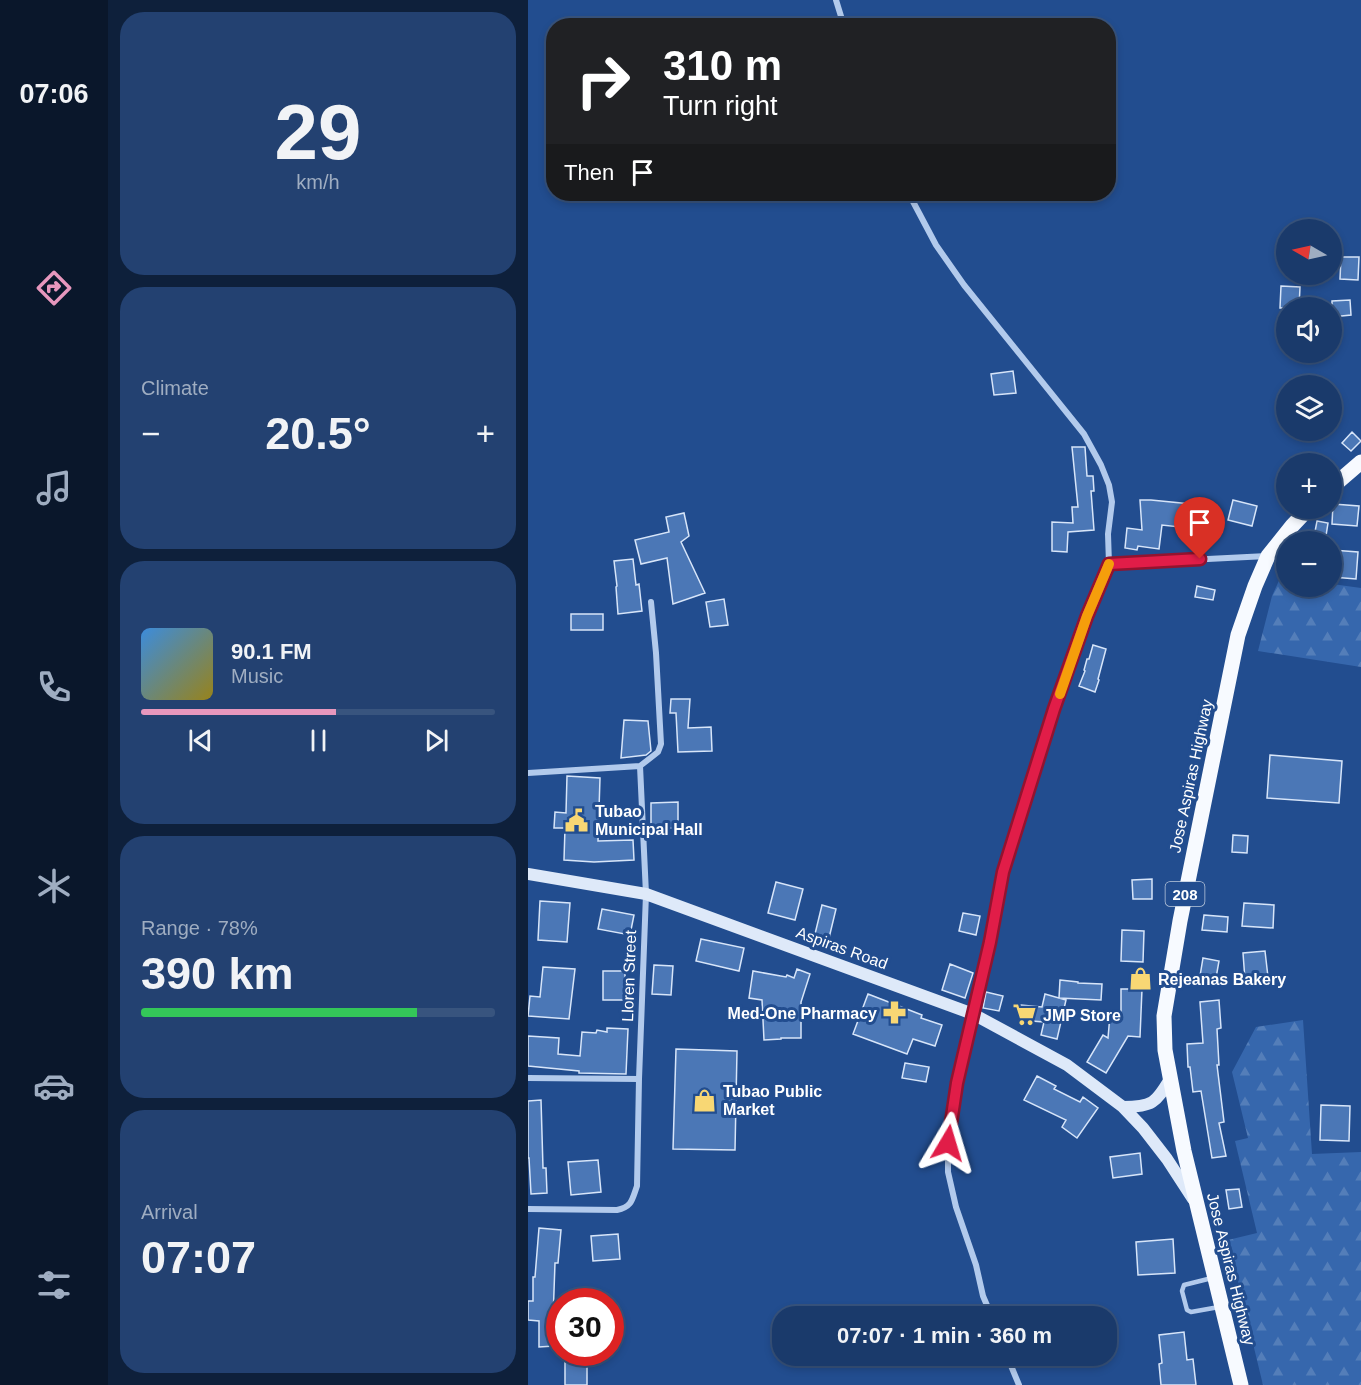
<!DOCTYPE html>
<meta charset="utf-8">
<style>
body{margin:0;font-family:Helvetica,sans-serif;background:#234171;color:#f1f3f6;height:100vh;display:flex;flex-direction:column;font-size:22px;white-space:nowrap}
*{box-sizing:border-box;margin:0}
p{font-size:20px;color:#9fadc1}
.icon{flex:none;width:33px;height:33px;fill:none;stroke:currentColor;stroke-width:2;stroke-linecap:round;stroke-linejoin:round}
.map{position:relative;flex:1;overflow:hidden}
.side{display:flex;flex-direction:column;gap:12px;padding:12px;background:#0e203b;width:420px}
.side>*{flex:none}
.guide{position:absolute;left:18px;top:18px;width:570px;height:183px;border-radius:24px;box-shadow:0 3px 9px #0003,0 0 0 2px #38547e;background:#202124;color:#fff;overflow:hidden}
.needle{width:39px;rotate:279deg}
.controls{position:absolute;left:748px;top:219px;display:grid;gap:12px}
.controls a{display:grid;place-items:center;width:66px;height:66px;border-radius:50%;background:#1a3a6b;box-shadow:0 3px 9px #0003,0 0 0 2px #38547e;font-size:30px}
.speed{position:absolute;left:18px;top:1288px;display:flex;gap:12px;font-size:30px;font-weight:700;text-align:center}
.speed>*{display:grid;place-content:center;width:78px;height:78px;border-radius:50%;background:#1a3a6b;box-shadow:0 3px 9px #0003,0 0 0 2px #38547e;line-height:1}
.speed .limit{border:9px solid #d22;background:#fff;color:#111}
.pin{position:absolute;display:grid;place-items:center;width:51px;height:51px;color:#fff;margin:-62px -26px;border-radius:50% 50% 50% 0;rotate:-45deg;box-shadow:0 0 6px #0007}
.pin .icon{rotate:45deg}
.me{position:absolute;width:66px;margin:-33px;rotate:7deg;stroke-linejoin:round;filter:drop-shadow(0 0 4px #0008)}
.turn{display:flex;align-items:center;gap:21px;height:126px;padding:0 18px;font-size:27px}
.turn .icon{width:78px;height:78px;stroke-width:2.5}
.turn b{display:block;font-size:42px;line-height:51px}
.then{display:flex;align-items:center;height:57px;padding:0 18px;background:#0003;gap:12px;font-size:22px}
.big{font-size:45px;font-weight:600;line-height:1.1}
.side .card{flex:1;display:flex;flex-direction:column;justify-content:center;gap:9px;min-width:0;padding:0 21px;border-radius:24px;background:#234171}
.side .dial{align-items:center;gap:0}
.dial b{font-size:78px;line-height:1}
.song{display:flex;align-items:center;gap:18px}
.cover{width:72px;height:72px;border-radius:9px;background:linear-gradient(135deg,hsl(210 70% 55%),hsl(50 70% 35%))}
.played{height:6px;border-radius:3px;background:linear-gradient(90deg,#e797bd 55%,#38547e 55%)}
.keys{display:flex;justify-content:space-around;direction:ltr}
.heat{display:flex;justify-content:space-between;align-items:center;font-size:33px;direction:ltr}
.charge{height:9px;border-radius:4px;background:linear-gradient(90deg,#34c759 78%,#38547e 0)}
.trip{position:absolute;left:244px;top:1306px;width:345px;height:60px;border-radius:24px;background:#1a3a6b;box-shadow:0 3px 9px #0003,0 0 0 2px #38547e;font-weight:600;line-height:60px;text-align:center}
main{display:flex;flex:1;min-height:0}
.dock{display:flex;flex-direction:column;width:108px;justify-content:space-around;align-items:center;background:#0a172b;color:#9fadc1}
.dock .icon{width:42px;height:42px}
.dock .current{color:#e797bd}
.dock b{font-size:27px;color:#f1f3f6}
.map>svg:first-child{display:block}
</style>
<main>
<nav class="dock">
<b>07:06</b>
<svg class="icon current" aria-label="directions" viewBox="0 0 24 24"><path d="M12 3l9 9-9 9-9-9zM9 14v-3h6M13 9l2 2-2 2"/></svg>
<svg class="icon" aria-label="music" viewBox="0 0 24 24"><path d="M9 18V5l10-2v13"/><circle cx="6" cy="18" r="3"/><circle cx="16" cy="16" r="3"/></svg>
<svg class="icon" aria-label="phone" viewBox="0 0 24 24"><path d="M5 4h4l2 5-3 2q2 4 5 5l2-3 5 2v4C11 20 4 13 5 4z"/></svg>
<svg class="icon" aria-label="climate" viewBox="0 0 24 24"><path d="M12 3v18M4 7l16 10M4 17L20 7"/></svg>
<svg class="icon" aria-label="car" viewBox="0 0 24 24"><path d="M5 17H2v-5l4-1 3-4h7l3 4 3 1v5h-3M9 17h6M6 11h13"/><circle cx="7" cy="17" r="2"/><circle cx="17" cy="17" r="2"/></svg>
<svg class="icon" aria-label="filters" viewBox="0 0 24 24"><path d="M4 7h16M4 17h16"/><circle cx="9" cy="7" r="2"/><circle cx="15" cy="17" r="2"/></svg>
</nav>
<section class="side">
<div class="card dial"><b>29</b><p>km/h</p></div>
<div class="card"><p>Climate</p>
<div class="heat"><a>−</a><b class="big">20.5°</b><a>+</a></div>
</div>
<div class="card">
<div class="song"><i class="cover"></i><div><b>90.1 FM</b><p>Music</p></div></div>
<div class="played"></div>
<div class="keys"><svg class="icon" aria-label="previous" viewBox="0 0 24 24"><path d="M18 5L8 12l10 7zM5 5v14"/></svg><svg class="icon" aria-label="pause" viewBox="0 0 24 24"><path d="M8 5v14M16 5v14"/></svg><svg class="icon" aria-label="next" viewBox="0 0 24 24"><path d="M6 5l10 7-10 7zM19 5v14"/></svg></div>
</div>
<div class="card"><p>Range · 78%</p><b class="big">390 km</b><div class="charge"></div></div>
<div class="card"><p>Arrival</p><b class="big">07:07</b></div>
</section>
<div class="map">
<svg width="833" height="1385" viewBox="0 0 833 1385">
<defs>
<pattern id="forest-firs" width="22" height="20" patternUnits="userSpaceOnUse" patternTransform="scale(1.5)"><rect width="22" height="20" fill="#3667ad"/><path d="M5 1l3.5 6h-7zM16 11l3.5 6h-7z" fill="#547eb9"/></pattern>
</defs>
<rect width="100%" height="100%" fill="#224d8f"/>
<!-- forest -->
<path fill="url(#forest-firs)" d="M759,563v23h45v-2l29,4v79l-103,-16 14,-55z
M775,1020l9,134 49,-2v233h-98l-35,-145 29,-7 -22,-92 13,-3 -16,-66 24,-45z"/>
<!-- building -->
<path fill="#4b77b6" stroke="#d7e5f9" stroke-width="1.5" d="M813,257h18l-1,23 -18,-1z
M753,286l19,1 -1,21h-19z
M822,300l1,15 -19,2v-16z
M485,371l3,22 -22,2 -3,-21z
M824,432l9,9 -10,10 -9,-8z
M544,447h13l2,29h6l1,15h-3l3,39 -26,2 -1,20 -15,-1v-29l21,1 -1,-16h6z
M612,500h11l40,4 -2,24 -27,-3 -3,24 -21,-3 -1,4 -12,-2 2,-20 15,2z
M705,500l24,6 -5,20 -24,-6z
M805,504l26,2 -2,20 -25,-2z
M156,513l5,23 -8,6 24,51 -32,11 -6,-46 -26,6 -6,-24 34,-8 -3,-15z
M789,521l11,2 -3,19h-12z
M804,550l26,2 -2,27 -24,-2z
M105,559l3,26 3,-1 3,27 -24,3 -2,-27 1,-1 -3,-25z
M669,586l18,4 -2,10 -18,-3z
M196,599l4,26 -18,2 -4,-25z
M43,614h32v16h-32z
M565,645l13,4 -8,30 1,1 -4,12 -16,-6 6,-15 -1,-1 3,-11h2z
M143,699h19l-2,29 23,-1 1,24 -34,1 -2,-39h-6z
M96,720l24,1 3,30 -5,4 -25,3z
M742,755l72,6 -3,42 -72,-5z
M39,776l33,2 -2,63 35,-1 1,20 -40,2 -30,-2 1,-32h-11l1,-16 11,1z
M150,802v26h-27v-25z
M705,835l15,1 -1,17 -15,-1z
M624,879v20h-19l-1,-19z
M248,882l27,7 -8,31 -27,-7z
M12,901l30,2 -3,39 -29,-2z
M716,903l30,2 -1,23 -31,-2z
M294,905l14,4 -7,29 -14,-4z
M74,909l32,6 -4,20 -32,-6z
M435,913l17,3 -4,19 -17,-4z
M676,915l24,2 -1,15 -25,-2z
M594,930l22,1 -1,31 -22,-1z
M173,939l43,9 -5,23 -43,-10z
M737,951l3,26 -23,3 -2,-27z
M675,958l16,3 -3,17 -16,-2z
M422,964l23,9 -8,25 -23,-8z
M126,965l19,1 -2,29 -19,-1z
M15,967l32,2 -6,50 -41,-3 2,-20 10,1z
M269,969l13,5 -9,28v36h-20v1l-17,1 -2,-40 -13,-2 4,-27 33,6 1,-2 7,3z
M75,971h22v29h-22z
M532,980l18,2v1l24,1 -1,16 -42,-2z
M593,989h21l-2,48 -12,-1 -22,37 -19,-11 16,-27 5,3 2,-23 11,1z
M458,992l17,4 -4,15 -16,-3z
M340,994l54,21 -1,3 21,7 -7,21 -22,-7 -6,15 -54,-20z
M517,994l21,6 -9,39 -16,-4 3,-13 -25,-2 2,-15 21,2z
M691,1000l2,28 -4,1 2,36h-2l7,57 -5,1 7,33 -14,2 -11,-67 -8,1 -3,-25h-2l-1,-23 16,-1 -3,-41z
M79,1028l21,1 -2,45 -47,-1v-2l-51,-5v-30l31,2 -1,16 22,2 2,-24 14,1 1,-3 10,2z
M148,1049l61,2 -2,99 -62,-1z
M377,1063l24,4 -3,15 -24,-4z
M509,1076l19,10 -2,3 26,13 3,-5 15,11 -21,30 -15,-11 4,-7 -42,-20z
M13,1100l2,68h3l1,25 -16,1 -2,-36h-1v-57z
M793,1105l29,1 -1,35 -29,-1z
M612,1153l2,21 -29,4 -3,-21z
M70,1160l3,32 -30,3 -3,-33z
M711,1189l3,18 -13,2 -3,-19z
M11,1228l22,2 -3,33h-3l-2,56 1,27 -15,1v-26l-11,-1v-19h5v-24h2z
M90,1234l2,25 -27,2 -2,-25z
M645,1239l2,34 -37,2 -2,-33z
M656,1332l3,28 6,-1 3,26h-35l-2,-21 3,-1 -3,-28z
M37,1353h22v32h-22z"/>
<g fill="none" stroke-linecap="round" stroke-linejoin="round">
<!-- lane -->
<path stroke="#b2caec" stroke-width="4.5" d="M684,1278l-28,7 -2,6 5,19 4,2 28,-5"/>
<!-- street -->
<path stroke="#b2caec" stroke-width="6" d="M308,0l8,26
M381,194l27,51 28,40 120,149 17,31 8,20 3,17 -4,32 1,30 -22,52 -33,93 -51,163 -13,70 -33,141 -6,35 -3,25v29l8,35 20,58 7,31 9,21
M581,564l158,-8
M112,766l18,-14 3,-8 -5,-91 -5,-51
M0,773l112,-7
M0,1078l111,1
M0,1209l89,1c15,-3 15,-10 20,-24l2,-107 7,-185 -6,-128
M479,1356l12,29"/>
<!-- secondary -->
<path stroke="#dee9f9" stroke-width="12" d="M0,874l118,20 327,120 94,51 56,42 20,21 24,31 26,40
M595,1107c29,0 33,-4 47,-28"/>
<!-- primary -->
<path stroke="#f7faff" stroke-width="15" d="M804,487l29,-25
M713,1385l-57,-234 -19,-101 -1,-34 16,-95 58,-286 17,-49 13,-30 24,-30 17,-18"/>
</g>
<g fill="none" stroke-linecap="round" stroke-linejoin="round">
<defs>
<path id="route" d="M420,1143l9,-60 33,-141 13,-70 51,-163 33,-93 22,-52 91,-5"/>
</defs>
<!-- route casing -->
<use href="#route" stroke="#92132f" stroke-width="15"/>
<!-- route -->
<use href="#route" stroke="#e11d48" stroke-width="10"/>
<!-- slow -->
<path stroke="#f59e0b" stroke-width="10" d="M532,694l27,-78 22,-52"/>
</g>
<!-- icons -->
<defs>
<symbol id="civic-bare" viewBox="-9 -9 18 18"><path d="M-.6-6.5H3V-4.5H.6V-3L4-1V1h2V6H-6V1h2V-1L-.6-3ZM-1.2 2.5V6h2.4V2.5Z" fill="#f8d774" stroke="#224d8f" stroke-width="2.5" paint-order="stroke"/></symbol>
<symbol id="shop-bare" viewBox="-9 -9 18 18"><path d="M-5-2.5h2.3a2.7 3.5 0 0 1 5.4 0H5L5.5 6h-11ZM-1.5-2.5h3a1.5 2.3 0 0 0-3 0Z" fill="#f8d774" stroke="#224d8f" stroke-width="2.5" paint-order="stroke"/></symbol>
<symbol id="pharmacy-bare" viewBox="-9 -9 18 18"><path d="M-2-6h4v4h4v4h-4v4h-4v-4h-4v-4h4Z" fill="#f8d774" stroke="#224d8f" stroke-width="2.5" paint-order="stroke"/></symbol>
<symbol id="supermarket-bare" viewBox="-9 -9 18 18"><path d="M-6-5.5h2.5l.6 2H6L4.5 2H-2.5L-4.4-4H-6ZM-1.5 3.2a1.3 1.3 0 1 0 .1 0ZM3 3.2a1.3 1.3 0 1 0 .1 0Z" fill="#f8d774" stroke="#224d8f" stroke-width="2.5" paint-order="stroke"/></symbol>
</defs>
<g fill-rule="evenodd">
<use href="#civic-bare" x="32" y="804" width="33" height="33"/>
<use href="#shop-bare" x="596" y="962" width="33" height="33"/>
<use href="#pharmacy-bare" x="350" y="996" width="33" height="33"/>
<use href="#supermarket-bare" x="480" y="998" width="33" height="33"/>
<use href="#shop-bare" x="160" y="1084" width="33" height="33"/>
</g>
<g text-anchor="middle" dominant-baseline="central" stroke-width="6" stroke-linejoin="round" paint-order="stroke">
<!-- shield labels -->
<rect fill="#224d8f" stroke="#bdcadd" stroke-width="1.5" x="637.5" y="882" width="39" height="24" rx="4.5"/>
<g font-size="15" font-weight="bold" fill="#fff">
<text x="657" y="894">208</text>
</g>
<!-- street labels -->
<g font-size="16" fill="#fff" stroke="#224d8f">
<text transform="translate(663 776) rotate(-78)">Jose Aspiras Highway</text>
<text transform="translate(314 948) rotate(20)">Aspiras Road</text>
<text transform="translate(101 976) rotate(-88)">Lloren Street</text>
<text transform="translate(703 1269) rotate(76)">Jose Aspiras Highway</text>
</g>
<!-- poi labels -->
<g font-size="16" font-weight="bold" fill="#fff" stroke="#224d8f" text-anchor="start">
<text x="67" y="811">Tubao<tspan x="67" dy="18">Municipal Hall</tspan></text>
<text x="630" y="979">Rejeanas Bakery</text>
<text x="349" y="1013" text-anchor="end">Med-One Pharmacy</text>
<text x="515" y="1015">JMP Store</text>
<text x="195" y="1091">Tubao Public<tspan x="195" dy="18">Market</tspan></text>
</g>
</g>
</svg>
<div class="controls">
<a><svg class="needle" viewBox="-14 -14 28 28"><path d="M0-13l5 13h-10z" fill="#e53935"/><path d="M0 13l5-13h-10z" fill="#9fadc1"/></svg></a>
<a><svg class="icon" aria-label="sound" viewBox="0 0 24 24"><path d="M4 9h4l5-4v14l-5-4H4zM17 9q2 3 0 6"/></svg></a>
<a><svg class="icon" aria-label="layers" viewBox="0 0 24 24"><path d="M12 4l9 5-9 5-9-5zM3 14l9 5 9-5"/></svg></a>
<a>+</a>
<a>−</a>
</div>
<div class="speed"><div class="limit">30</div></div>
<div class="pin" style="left:672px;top:559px;background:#d93025"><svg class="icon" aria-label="arrive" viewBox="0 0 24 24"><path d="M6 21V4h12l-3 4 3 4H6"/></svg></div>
<svg class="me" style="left:420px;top:1143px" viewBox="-20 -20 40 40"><path d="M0-17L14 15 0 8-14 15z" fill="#e11d48" stroke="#fff" stroke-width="4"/></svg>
<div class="trip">07:07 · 1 min · 360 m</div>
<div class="guide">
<div class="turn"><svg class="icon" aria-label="right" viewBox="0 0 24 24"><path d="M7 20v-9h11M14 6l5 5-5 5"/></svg><div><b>310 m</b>Turn right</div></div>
<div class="then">Then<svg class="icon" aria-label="arrive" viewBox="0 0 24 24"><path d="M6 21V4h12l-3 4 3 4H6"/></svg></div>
</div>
</div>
</main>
